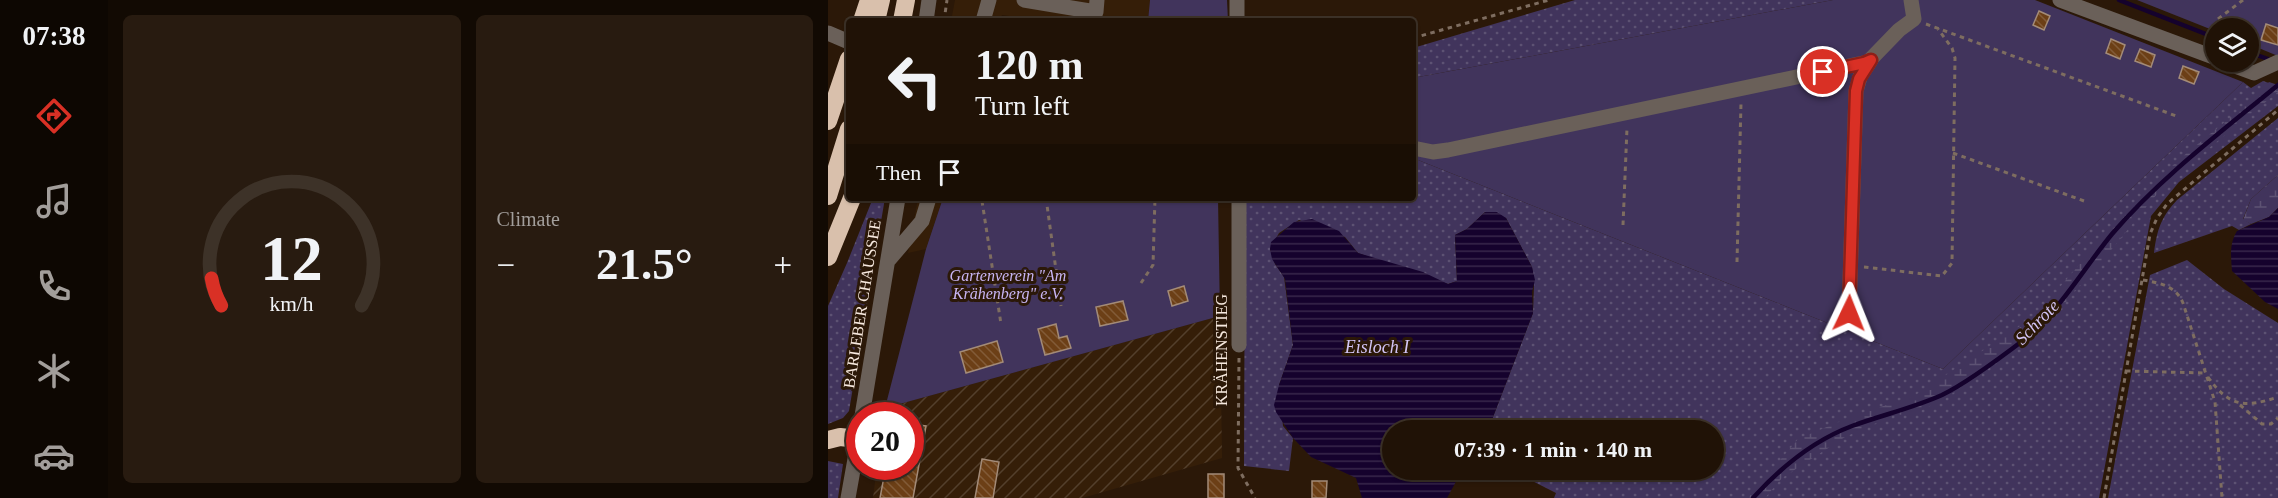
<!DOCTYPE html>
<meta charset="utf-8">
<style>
body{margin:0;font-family:Georgia,serif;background:#281b10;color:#f1f3f6;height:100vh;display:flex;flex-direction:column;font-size:22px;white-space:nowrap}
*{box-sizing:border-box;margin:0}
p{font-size:20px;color:#a29e9b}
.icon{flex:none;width:33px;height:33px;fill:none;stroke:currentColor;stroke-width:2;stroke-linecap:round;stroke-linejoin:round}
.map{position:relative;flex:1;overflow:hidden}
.panel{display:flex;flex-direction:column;gap:15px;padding:15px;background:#120a03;width:720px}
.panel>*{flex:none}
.hud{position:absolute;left:18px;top:18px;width:570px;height:183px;border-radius:6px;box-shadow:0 2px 4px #0004,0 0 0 2px #3d3228;background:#201206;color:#f1f3f6;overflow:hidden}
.tools{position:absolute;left:1377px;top:18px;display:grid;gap:12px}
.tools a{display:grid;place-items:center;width:54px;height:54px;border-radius:50%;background:#201206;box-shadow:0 2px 4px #0004,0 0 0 2px #3d3228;font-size:30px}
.speed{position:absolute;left:18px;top:402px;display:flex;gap:12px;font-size:30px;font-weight:700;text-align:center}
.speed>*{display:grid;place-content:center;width:78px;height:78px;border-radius:50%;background:#201206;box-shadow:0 2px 4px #0004,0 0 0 2px #3d3228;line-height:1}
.speed .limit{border:9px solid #d22;background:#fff;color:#111}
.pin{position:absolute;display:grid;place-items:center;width:51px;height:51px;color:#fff;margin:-26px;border:3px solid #fff;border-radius:50%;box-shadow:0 2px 6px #0007}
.me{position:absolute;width:66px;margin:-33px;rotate:2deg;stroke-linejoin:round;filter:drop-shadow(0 0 4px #0008)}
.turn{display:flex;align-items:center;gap:21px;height:126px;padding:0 30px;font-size:27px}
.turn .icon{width:78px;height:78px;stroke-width:2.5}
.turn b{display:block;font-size:42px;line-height:51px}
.then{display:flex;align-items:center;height:57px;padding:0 30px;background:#0003;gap:12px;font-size:22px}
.big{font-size:45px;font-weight:700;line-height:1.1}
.panel .tile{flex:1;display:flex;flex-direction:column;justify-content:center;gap:9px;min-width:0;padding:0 21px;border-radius:9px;background:#281b10}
.panel .dial{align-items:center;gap:0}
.dial svg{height:156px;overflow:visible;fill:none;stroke:#3d3228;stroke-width:7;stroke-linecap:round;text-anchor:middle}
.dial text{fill:#f1f3f6;stroke:none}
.heat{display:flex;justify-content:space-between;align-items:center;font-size:33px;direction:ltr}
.panel .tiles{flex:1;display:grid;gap:15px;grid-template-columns:repeat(2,1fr)}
.trip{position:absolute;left:554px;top:420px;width:342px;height:60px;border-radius:30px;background:#201206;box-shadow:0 2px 4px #0004,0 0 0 2px #3d3228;font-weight:700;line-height:60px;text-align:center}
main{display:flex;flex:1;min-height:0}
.tab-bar{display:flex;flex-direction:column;width:108px;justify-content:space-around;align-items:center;background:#0d0702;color:#a29e9b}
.tab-bar .icon{width:42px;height:42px}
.tab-bar .active{color:#d93025}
.tab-bar b{font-size:27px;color:#f1f3f6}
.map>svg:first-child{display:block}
</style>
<main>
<nav class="tab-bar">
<b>07:38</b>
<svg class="icon active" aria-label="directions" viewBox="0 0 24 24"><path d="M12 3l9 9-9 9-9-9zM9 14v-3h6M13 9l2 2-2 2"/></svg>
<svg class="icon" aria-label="music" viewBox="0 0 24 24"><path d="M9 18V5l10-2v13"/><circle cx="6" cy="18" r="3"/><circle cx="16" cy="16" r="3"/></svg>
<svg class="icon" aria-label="phone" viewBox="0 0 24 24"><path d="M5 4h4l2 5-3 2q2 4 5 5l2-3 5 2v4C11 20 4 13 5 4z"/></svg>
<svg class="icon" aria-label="climate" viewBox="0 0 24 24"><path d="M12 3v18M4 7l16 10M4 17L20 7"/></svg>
<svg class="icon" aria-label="car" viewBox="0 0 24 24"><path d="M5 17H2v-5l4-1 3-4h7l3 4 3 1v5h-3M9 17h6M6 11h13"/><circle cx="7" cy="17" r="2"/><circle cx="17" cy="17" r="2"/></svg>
</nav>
<section class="panel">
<div class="tiles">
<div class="tile dial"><svg viewBox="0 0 100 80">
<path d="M14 69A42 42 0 1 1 86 69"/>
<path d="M14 69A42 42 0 0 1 9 55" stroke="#d93025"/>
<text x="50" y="56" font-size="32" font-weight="700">12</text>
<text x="50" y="72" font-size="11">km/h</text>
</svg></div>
<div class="tile"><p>Climate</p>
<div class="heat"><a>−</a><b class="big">21.5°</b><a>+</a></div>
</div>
</div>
</section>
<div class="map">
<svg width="1450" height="498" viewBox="0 0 1450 498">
<defs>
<pattern id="industrial-furrows" width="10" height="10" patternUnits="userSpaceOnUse" patternTransform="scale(1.5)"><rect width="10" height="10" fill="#351e08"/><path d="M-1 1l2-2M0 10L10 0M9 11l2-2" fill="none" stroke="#533f2c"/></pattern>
<pattern id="grass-dots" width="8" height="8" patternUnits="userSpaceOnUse" patternTransform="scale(1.5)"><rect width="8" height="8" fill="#41345c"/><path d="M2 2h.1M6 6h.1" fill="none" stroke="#5d5273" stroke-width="1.8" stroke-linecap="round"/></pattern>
<pattern id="wetland-marsh" width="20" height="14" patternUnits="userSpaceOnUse" patternTransform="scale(1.5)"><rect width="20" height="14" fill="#41345c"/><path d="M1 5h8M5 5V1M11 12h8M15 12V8" fill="none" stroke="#5d5273"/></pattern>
<pattern id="water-rules" width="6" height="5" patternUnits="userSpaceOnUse" patternTransform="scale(1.5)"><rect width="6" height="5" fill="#15022d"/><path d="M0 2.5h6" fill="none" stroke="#38274b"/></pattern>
<pattern id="building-back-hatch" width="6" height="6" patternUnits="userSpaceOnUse" patternTransform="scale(1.5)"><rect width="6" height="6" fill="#6c3f16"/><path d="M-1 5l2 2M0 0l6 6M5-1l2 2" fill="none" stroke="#825b38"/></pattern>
</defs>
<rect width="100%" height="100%" fill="#2b1808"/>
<!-- built -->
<path fill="#351e08" d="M127,0h195l-2,21h-101l-45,-6 -3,6h-48z
M90,198h25l-17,51 -18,4z"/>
<!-- industrial -->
<path fill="url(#industrial-furrows)" d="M392,316l2,142 -140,40h-209l4,-31 33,-1v-50l-26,-1 1,-7z"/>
<!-- grass -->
<path fill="url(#grass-dots)" d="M747,0h258l-420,78v-30z
M1435,81l15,5v20l-99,76 -28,34 -52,282h-545l2,-5 -45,-23h202v-40h-225l45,-117 1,-27 -2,-19 -26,-49 -21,-6 -18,17 -12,6 2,46 -9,3 -90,-31 -13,-16 -46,-17 -20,13 -9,16 5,15 9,13 9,68 -14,40 4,41 10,12 -4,33 -45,-5 1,-268h168v-40l530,211 300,-287 8,6z
M1450,118v57l-27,24 -8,20 8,5 -12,6 -7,-4 -78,27c3,-23 7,-36 23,-53z
M45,198h12l-36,213 -6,7 -15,6v-118l19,-43z
M1359,260l37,29 54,34v175h-170l42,-223z
M0,461l15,3 -5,34h-10z"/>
<!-- wetland -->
<path fill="url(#wetland-marsh)" d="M1441,82l9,3v7l-112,91 -59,72 -63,72 -98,71 -28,14 -26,4 -47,21 -63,41 -17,20h-17l50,-59 55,-23 61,-20 121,-80 49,-57 92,-97 78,-64z
M1450,175v33l-9,9 -18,7 -8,-4 8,-21z"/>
<!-- green -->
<path fill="#41345c" d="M322,0h77l1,21h-80z
M1005,0h202l208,82 -300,287 -530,-211v-80z
M1309,0h141v56l-29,-12 -1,-16h-32l-1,3z
M115,198h275l2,118 -335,92 41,-159z"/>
<!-- water -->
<path fill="url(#water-rules)" d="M1450,208v101l-13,-7 -33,-31c-1,-14 -3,-27 5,-40l32,-14z
M657,212h12l9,6 26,49 3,13 -3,12 1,21 -45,117h-96v40h75l-9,8 -11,20h-85l-6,-20 -45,-21 -18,-19 -17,-26 -2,-7 5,-20 14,-40 -8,-66 -13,-20 -2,-10 1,-7 23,-20 18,-3 27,12 19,22 65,19 25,12 9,-3 -2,-46 12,-6z"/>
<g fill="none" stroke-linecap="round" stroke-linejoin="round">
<!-- stream -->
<path stroke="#15022d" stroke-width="4.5" d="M1291,0l97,38
M1420,52l20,7
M925,498c28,-31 59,-57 99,-72 30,-11 61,-18 90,-31 23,-11 62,-40 83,-56 35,-29 59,-71 87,-105 49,-57 109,-102 166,-149"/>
</g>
<!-- building -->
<path fill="url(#building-back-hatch)" stroke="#a38b78" stroke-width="1.5" d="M1211,11l11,5 -6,14 -11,-5z
M1438,24l12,4v17l-17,-5z
M1283,39l14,6 -5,14 -14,-6z
M1312,49l15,6 -4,12 -16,-6z
M1355,66l16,6 -5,12 -15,-6z
M356,286l4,15 -16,5 -4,-15z
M295,301l5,19 -28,6 -4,-19z
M228,324l3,14 8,-2 4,12 -26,7 -7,-26z
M169,341l6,21 -37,11 -6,-21z
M82,424l16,2 -13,72h-33l6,-32h24z
M154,459l17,3 -6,36h-18z
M380,474h16v24h-16z
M484,481h15l-1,17h-14z"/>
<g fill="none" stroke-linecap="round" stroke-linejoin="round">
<!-- path -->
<path stroke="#7e6d60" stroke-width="3" stroke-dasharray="4.5 4.5" stroke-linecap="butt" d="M1390,19l25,-19
M116,21l3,-21
M1098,24l253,93
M585,38l136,-38
M1125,153l131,48
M218,198l15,108
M154,201l19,123
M795,225l4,-97
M909,262l4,-159
M1036,267l78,9 10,-13 3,-205 -3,-10 -14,-19
M1315,280c17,3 33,6 40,23l32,99 7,96
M313,283l12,-18 2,-67
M411,358l-1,110 17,30
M1298,371l79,2
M1380,377c21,30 37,31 70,20
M1412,405l22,19h9l7,-6
M1276,498l46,-264 7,-16 10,-14 111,-94"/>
<!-- minor -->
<path stroke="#6a6059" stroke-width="15" d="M196,0l72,12 1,-12
M409,0v21
M1232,0l156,58
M98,21l3,-21
M155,21l6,-21
M0,33l21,9
M1396,62l30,11 24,-11
M585,148l20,4 15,-2 420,-88 31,-32 15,-11 -3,-19
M60,261l34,-40 7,-23
M1021,313l7,-222 4,-14 11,-17
M411,345v-147
M34,416l36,-218
M20,498l12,-67"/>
<!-- highway -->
<path stroke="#d9c0ac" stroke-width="18" d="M34,21l7,-21
M48,21l5,-21
M74,21l4,-21
M0,121l21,-62
M0,196l21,-67
M0,257l24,-59
M0,440l12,-3 18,2"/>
</g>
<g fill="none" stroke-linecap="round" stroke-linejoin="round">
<defs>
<path id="route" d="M995,72l41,-9 7,-3 -12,19 -3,12 -7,222"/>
</defs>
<!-- route casing -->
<use href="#route" stroke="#8d1f18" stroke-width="15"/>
<!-- route -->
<use href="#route" stroke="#d93025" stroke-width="10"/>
</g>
<g text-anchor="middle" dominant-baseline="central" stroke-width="6" stroke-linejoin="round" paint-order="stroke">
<!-- park labels -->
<g font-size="16" font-style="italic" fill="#c8b5f4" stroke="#2b1808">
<text x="180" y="275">Gartenverein "Am<tspan x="180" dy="18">Krähenberg" e.V.</tspan></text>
</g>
<!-- street labels -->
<g font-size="16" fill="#f8eae0" stroke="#2b1808">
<text transform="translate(34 304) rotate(-81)">BARLEBER CHAUSSEE</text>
<text transform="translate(393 350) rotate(-90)">KRÄHENSTIEG</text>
</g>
<!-- water labels -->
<g font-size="18" font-style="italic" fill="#d2c4f5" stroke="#2b1808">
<text transform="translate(1209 322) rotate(-46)">Schrote</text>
<text x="549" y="347">Eisloch I</text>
</g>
</g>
</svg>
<div class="tools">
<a><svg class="icon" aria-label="layers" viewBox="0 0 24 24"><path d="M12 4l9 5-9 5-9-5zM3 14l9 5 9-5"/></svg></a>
</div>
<div class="speed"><div class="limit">20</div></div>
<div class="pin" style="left:995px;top:72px;background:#d93025"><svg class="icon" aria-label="arrive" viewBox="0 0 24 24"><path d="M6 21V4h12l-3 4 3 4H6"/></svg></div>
<svg class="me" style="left:1021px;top:313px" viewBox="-20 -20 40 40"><path d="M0-17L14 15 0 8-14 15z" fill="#d93025" stroke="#fff" stroke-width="4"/></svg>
<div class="trip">07:39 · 1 min · 140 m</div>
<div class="hud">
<div class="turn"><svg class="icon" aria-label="left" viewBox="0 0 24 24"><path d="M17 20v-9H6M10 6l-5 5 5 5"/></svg><div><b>120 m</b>Turn left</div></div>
<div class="then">Then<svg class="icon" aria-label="arrive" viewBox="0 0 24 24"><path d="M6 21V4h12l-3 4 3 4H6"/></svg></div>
</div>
</div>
</main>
